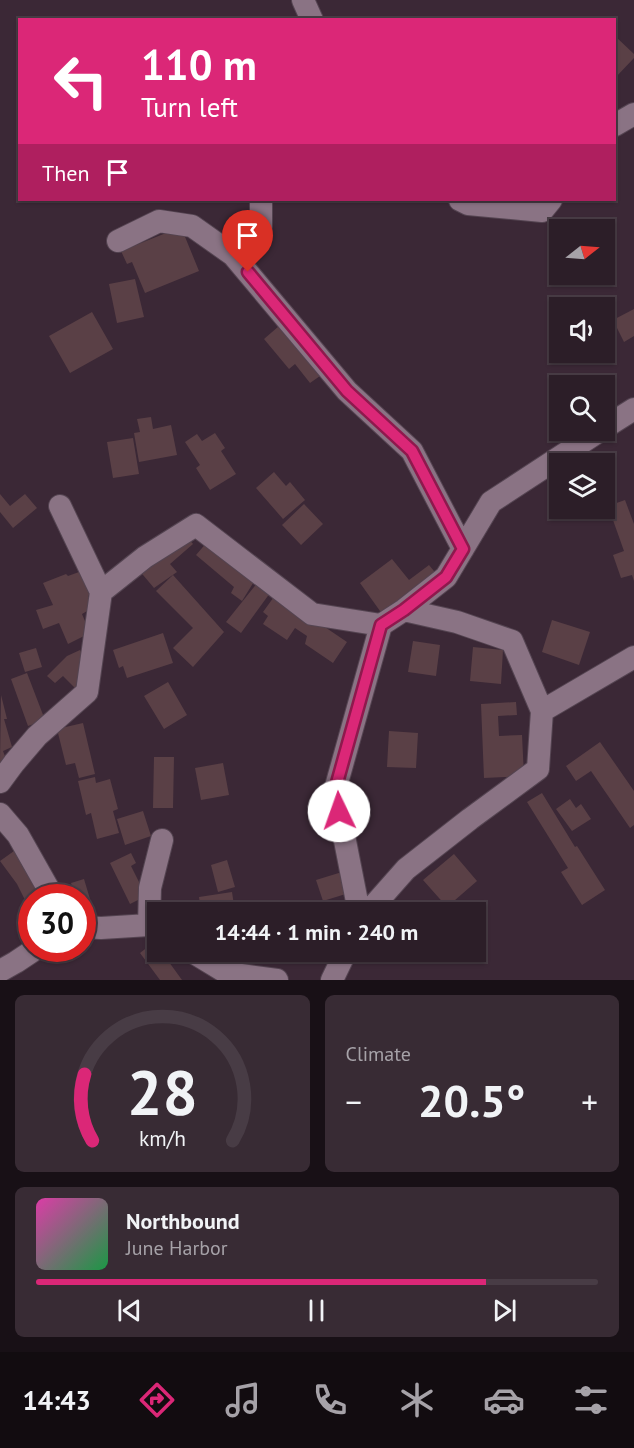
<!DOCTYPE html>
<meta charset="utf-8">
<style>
body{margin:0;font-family:"PT Sans",sans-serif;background:#382b34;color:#f1f3f6;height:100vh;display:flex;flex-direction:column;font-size:22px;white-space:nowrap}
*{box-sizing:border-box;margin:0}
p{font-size:20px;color:#a6a2a8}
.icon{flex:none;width:33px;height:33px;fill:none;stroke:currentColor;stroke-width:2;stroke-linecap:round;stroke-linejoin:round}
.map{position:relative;height:980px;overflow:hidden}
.panel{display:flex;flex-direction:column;gap:15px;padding:15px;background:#181016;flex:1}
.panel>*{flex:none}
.top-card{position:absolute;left:18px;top:18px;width:598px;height:183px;border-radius:0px;box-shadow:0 2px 4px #0004,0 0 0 2px #483c45;background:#db2777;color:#fff;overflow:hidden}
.needle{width:39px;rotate:73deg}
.controls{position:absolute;left:549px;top:219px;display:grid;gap:12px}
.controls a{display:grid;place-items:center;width:66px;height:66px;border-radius:0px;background:#2c1e28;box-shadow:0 2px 4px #0004,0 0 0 2px #483c45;font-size:30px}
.speed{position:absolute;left:18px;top:884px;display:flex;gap:12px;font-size:30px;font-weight:700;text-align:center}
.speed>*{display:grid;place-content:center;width:78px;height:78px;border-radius:50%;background:#2c1e28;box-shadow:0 2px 4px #0004,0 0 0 2px #483c45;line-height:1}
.speed .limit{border:9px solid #d22;background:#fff;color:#111}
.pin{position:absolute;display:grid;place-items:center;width:51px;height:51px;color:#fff;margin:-62px -26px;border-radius:50% 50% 50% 0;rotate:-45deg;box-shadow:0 0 6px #0007}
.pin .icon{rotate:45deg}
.me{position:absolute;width:66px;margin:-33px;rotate:357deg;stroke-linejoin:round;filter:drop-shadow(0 0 4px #0008)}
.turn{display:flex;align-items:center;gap:21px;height:126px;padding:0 24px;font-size:27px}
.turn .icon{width:78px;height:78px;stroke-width:2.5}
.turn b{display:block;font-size:42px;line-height:51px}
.then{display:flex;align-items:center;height:57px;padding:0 24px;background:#0003;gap:12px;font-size:22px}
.big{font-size:45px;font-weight:800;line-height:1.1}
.panel .widget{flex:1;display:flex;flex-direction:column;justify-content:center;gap:9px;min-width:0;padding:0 21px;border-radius:9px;background:#382b34}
.panel .dial{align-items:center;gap:0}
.dial svg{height:156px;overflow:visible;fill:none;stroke:#483c45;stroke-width:7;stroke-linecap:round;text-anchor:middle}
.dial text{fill:#f1f3f6;stroke:none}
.song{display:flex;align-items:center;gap:18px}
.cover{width:72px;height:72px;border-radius:9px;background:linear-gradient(135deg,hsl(320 70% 55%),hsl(140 70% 35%))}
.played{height:6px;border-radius:3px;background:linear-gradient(90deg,#db2777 80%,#483c45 80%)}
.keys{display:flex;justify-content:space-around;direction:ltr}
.heat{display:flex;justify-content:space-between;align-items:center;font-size:33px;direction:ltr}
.panel .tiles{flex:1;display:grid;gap:15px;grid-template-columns:1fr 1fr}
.widget:last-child{grid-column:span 2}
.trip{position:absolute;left:147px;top:902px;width:339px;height:60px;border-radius:0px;background:#2c1e28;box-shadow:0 2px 4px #0004,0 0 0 2px #483c45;font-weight:800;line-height:60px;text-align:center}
.dock{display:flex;height:96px;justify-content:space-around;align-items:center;background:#120c10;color:#a6a2a8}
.dock .icon{width:42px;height:42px}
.dock .active{color:#db2777}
.dock b{font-size:27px;color:#f1f3f6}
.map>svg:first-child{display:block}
</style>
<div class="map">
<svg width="634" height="980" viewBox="0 0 634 980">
<rect width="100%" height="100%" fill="#3b2836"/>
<!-- building -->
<path fill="#5a4046" d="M615,36l19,18v4l-19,20z
M181,227l18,44 -54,22 -13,-31 -5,2 -6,-13z
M135,279l9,38 -27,6 -8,-39z
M634,309v27l-10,6 -11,-22z
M92,312l21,37 -43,24 -21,-37z
M279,326l41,50 -10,7 -15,-19 -6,5 -25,-30z
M151,417l2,12 18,-4 6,30 -38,7 -5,-29 6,-1 -3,-13z
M215,433l10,15 -4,3 15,23 -26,16 -14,-22 4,-3 -15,-23 12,-8 5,7z
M133,438l6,36 -26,4 -6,-36z
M604,458l8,23 -8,2z
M274,472l12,14 4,-4 15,18 -22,19 -27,-31z
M0,494l10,12 15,-12 12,14 -24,20 -13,-16z
M625,500l9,24v57l-2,-6 -11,3 -8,-23 11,-4 -16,-45z
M304,504l19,20 -22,21 -19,-20z
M186,535l7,9 -23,20 7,8 -23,16 -16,-19z
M208,541l47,39 -13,21 -11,-8 3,-6 -38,-32z
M392,559l17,21 20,-15 10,12 -54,41 -25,-35z
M79,572l2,5 4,-2 7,18 -4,3 6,11 -12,7 8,19 -22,11 -9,-21 -16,6 -7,-19 17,-5 -10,-22 23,-9 2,2z
M173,575l51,57 -31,35 -20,-19 20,-20 -37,-37z
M258,582l12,11 -29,40 -15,-11z
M276,594l71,48 -14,21 -28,-19 2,-8 -12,-8 -8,12 -24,-16 5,-8 -5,-4z
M552,620l38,12 -11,33 -37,-13z
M163,633l10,30 -46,15 -4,-12 -4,2 -6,-18z
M413,641l27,4 -4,31 -28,-4z
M473,647l30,3 -2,34 -31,-3z
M36,648l6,19 -17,5 -6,-19z
M80,650l7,15 -2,14 -10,9 -12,-12 -8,7 -8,-7 20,-20z
M27,673l18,47 -17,6 -17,-47z
M168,682l19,33 -23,14 -20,-33z
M1,695l6,24h-3l8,28 -9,4 3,8 -6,3z
M516,702l1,13 -19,1 1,20 23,-1 2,41 -40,2 -3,-74z
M83,723l12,51 -16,4 -4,-15 -9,2 -9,-36z
M389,731l29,2 -2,35 -29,-1z
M600,742l34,49v34l-4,3 -39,-57 -15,10 -10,-15z
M154,757h20l-1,51h-20z
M223,763l6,32 -28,5 -6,-32z
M95,777l1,6 14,-4 8,30 -5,2 6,22 -22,6 -6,-26 -5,2 -8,-34z
M542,793l33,54 2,-1 28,44 -23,15 -21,-33 7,-4 -41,-66z
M570,799l6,9 5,-4 10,15 -19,12 -16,-22z
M143,811l8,25 -26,9 -8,-26z
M14,851l27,46h-9v17l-15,-30 -17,-23z
M131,853l5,10 -5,3 15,30 -16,8 -20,-41z
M454,854l23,27 -30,26 -24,-27z
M227,860l8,27 -17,5 -7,-27z
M342,872l7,21 -26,8 -7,-21z
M84,879l6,20 -8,2v-4h-6l-5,-14z
M232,892l3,20h-34l-2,-15z
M332,903l3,9h-28z
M154,942l4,5v4h3l21,29h-22l-20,-27z
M247,951h38v4l-38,-1z"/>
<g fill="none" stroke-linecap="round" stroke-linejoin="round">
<defs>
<path id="street" d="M303,0l9,20
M615,125l19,-11
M460,200l8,4 74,7 9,-11
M118,241l41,-20 33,5 41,29 114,136 65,60 51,98
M233,255l28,-28v-27
M604,428l30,-19
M101,592l44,-35 51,-32 116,89 69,11
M542,711l92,-54
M0,782l14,-19 23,-27 50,-44 14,-100 -41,-86
M0,814l18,21 35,62
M359,912l-24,-122 46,-165 23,-15 42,-33 45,-75 110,-72
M368,912l38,-43 64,-50 68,-50 4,-58 -30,-70 -55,-19 -53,-12
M149,925l1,-37 12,-48
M82,927l19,1 48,-3 9,5
M191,951l36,22 50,7
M0,971l16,-9 21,-14
M332,980l14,-29"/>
</defs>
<!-- street casing -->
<use href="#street" stroke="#544451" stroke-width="24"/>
<!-- street -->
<use href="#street" stroke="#8a7384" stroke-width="22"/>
</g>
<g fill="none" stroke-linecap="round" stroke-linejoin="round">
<defs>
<path id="route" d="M248,272l99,119 65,60 51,98 -17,28 -42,33 -23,15 -46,165 4,21"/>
</defs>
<!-- route casing -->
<use href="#route" stroke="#8e194d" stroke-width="15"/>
<!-- route -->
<use href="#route" stroke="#db2777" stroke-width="10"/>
</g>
</svg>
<div class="controls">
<a><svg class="needle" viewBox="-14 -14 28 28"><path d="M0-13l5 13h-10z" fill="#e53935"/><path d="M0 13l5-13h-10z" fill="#a6a2a8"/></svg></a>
<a><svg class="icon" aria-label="sound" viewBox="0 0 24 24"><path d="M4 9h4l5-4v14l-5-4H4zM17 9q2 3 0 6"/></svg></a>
<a><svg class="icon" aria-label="search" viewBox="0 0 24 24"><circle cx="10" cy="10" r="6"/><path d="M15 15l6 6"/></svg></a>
<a><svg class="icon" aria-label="layers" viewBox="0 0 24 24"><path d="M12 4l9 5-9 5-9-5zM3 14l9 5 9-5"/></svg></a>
</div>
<div class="speed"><div class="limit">30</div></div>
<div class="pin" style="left:248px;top:272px;background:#d93025"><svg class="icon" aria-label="arrive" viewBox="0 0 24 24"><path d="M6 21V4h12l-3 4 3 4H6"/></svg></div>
<svg class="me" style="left:339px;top:811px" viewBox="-20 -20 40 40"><circle r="19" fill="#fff"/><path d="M0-13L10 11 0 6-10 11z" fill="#db2777"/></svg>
<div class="trip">14:44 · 1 min · 240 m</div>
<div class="top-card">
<div class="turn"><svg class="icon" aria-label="left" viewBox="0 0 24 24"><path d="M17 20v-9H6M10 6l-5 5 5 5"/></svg><div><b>110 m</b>Turn left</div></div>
<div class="then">Then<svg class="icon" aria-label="arrive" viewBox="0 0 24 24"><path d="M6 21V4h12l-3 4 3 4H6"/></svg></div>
</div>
</div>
<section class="panel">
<div class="tiles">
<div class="widget dial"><svg viewBox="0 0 100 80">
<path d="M14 69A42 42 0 1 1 86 69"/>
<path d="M14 69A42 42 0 0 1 10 35" stroke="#db2777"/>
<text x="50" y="56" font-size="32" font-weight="700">28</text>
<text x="50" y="72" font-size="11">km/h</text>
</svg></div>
<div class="widget"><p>Climate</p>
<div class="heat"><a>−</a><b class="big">20.5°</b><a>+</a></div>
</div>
<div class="widget">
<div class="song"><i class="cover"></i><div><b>Northbound</b><p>June Harbor</p></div></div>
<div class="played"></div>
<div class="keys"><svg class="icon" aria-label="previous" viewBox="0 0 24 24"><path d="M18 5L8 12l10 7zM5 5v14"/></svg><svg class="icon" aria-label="pause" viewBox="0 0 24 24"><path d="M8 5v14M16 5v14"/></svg><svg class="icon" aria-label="next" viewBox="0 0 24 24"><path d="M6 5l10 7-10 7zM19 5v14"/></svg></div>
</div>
</div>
</section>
<nav class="dock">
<b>14:43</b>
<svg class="icon active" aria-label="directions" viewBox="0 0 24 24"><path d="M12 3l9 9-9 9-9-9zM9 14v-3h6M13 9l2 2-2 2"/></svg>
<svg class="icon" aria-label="music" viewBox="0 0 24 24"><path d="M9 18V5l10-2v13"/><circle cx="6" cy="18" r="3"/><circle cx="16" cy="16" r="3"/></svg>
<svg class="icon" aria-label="phone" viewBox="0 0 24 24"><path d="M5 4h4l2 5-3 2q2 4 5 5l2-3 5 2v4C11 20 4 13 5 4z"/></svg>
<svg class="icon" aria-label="climate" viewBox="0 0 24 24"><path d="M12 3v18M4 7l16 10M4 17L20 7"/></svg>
<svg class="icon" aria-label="car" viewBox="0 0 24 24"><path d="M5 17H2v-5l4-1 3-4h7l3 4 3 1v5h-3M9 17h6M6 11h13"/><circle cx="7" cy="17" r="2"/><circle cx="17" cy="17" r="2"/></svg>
<svg class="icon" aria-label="filters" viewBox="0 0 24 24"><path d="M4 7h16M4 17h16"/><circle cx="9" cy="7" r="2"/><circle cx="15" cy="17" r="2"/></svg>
</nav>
